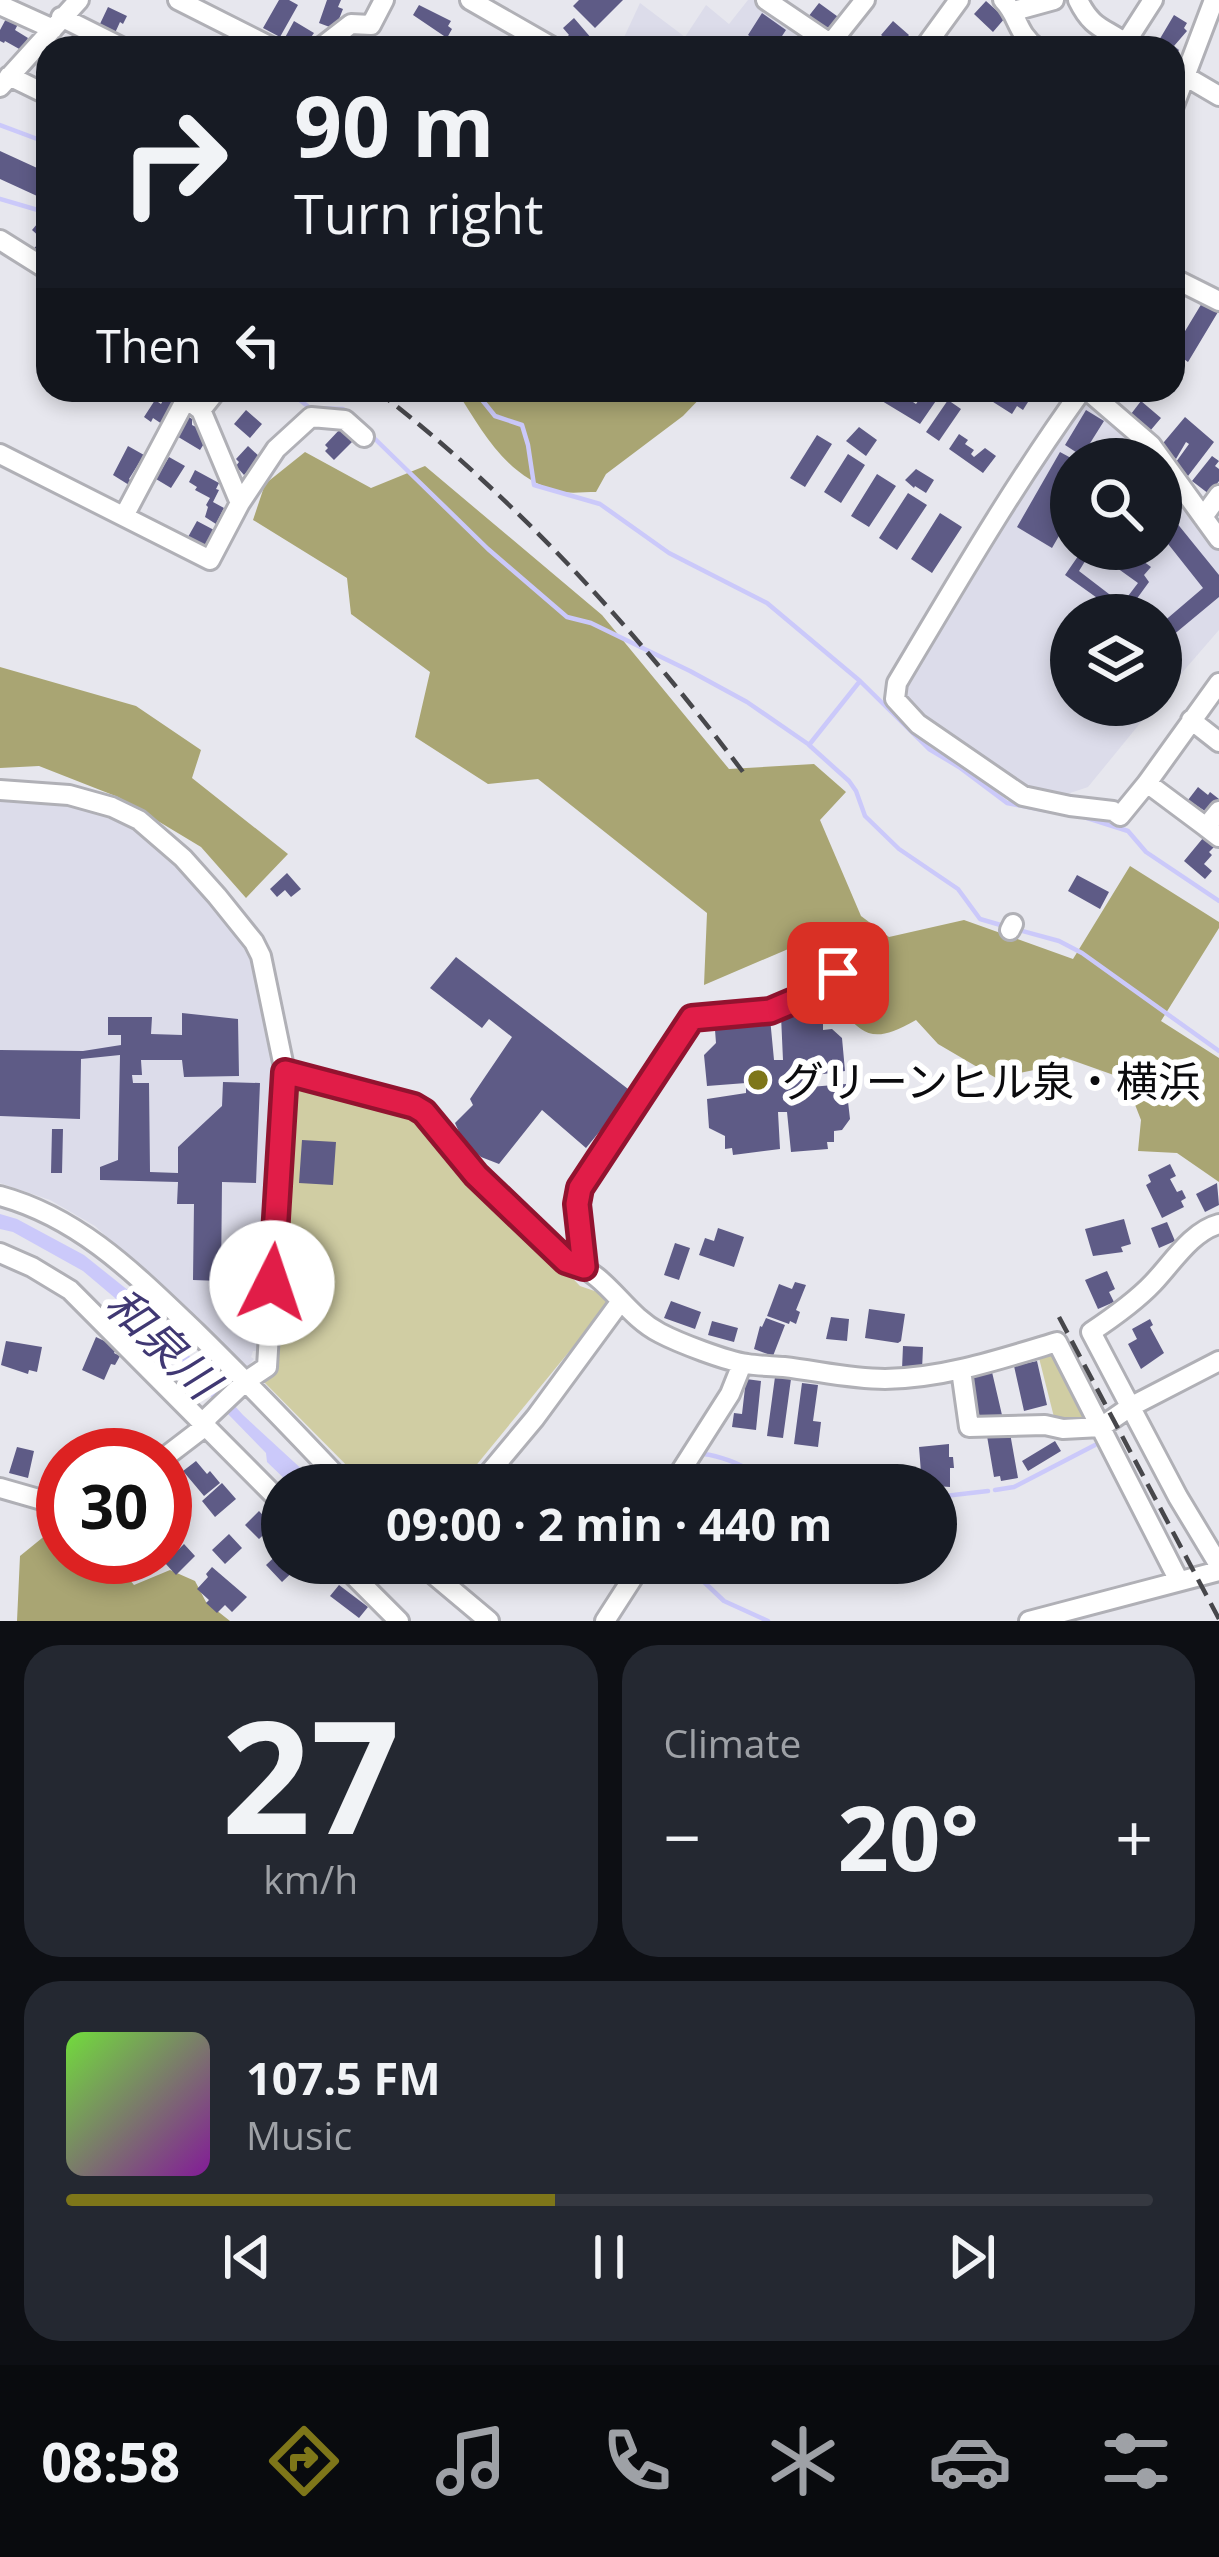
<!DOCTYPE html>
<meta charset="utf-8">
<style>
body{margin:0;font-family:"Open Sans","Noto Sans JP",sans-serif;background:#242831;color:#f1f3f6;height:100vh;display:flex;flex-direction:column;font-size:45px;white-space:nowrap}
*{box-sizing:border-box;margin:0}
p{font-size:39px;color:#9ea1a6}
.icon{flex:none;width:66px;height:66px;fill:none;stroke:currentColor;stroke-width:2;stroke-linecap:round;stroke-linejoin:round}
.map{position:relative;height:1621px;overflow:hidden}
.side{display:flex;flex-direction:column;gap:24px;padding:24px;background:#0d0f14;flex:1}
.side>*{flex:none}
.banner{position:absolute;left:36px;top:36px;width:1149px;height:366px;border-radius:36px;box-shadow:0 6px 18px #0003;background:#171b24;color:#f1f3f6;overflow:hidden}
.tools{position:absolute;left:1050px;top:438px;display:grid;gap:24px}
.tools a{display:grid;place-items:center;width:132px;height:132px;border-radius:50%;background:#171b24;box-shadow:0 6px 18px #0003;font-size:60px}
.speed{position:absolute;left:36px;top:1428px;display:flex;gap:24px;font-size:60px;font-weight:700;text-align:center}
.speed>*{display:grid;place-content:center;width:156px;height:156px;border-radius:50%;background:#171b24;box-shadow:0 6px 18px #0003;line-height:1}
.speed .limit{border:18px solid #d22;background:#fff;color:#111}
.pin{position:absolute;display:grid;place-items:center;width:102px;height:102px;color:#fff;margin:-51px;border-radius:24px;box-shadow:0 6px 18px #0006}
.me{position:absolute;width:132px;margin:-66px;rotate:4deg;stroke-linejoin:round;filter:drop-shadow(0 0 9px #0008)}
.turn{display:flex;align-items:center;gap:42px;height:252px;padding:0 60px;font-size:54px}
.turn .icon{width:156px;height:156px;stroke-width:2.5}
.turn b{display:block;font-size:84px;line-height:102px}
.then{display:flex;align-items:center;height:114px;padding:0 60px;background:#0003;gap:24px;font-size:45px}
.big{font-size:90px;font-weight:700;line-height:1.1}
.side .widget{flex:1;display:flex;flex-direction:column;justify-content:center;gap:18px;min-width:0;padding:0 42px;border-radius:36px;background:#242831}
.side .dial{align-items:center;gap:0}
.dial b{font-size:156px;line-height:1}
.song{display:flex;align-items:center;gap:36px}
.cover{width:144px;height:144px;border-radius:18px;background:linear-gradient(135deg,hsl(100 70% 55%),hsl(290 70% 35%))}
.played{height:12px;border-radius:6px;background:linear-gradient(90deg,#7e7619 45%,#363941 45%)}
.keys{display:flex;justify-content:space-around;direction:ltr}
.heat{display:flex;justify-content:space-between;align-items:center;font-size:66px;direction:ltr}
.side .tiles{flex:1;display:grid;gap:24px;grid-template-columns:1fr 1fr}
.widget:last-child{grid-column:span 2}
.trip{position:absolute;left:261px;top:1464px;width:696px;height:120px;border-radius:60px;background:#171b24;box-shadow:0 6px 18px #0003;font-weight:700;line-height:120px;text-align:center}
.menu{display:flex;height:192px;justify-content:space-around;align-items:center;background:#090b0e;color:#9ea1a6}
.menu .icon{width:84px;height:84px}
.menu .on{color:#7e7619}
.menu b{font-size:54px;color:#f1f3f6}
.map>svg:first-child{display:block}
</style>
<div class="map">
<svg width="1219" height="1621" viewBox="0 0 1219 1621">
<rect width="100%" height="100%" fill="#e7e7ee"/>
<!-- built -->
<path fill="#dcdcea" d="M748,0h13l62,48h-204l21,-45 45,34 21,-32 23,19z
M1088,397l60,62h-77v90h90v-74l58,75v80l-58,67v-82h-90v90h84l-67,82 -24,8 -31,-6 -98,-61 -16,-12 -16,-23 4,-15z
M0,796l50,4 49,11 42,20 25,18 79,90 14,30 16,97 -17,285h-5l-2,6 3,2 -7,8h-5l-147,-141 -45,-26 -50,-17z"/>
<!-- green -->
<path fill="#d0cda3" d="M292,1079l123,34 165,173 29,10v7l-149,182h-94l-102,-103z
M1051,1351l36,68 -32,2 -17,-67z"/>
<!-- forest -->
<path fill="#a9a573" d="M456,390h252l-25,26 -77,58 -10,18c-13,0 -27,2 -39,-1 -52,-15 -74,-59 -101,-101z
M305,452l66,36 54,-22 177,149 127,154 85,-5 32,28 -26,28 41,96 28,21 75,-17 109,39 57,-93 89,56v6l-58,93 58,37v124l-42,-29 -39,-2 3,-31 -16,-41 -62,-22 -29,13 -38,8 -58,-34 -22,-24c-58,34 -53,0 -96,-23l23,-17 -36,-39 -103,44 3,-72 -169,-134 -50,5 -73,-47 15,-65 -79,-58 -4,-36 -94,-58 12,-36z
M0,667l136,39 65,44 -9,28 96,76 -42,44 -45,-51 -83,-50 -79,-31 -39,2z
M63,1521v36h48l23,28 36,-15 25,11 11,21 24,19h-213l3,-65z"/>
<!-- water -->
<path fill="#cbc9fa" d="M0,1214l17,5 67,36 50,40 109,120 76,70h-28l-24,-23 -1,-9 -151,-155 -32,-27 -70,-39 -13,-3z"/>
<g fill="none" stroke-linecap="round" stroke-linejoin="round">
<!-- stream -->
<path stroke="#cbc9fa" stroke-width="4.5" d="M0,125l48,18
M0,199l48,14
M287,390l23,18 33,1 3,3
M474,390l21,26 27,9 6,20 6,40 66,19 69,49 98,50 93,78 -51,64 40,36 7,10 9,25 34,33 59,40 22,30 24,7
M372,436l116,113 79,68 24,6 99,48 57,31 61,42
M860,681l69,68 30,18 48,36 42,8
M1084,817l44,14 18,21 73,49
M1015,929l44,12 23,12 137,98
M703,1454c30,3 54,22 83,31
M995,1490l19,-3 81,-42
M936,1497l52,-6
M675,1563l29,19 20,19 44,20"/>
</g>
<!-- building -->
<path fill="#5e5b86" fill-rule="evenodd" d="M279,0h10l9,5 -18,32 -17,-9z
M327,0h14l-3,7 5,2 -8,20 -16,-6z
M579,0h44l-28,28 -22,-22z
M986,1l19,17 -12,14 -19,-18z
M819,3l22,16 -14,14 -19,-16z
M419,5l32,16 -3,5 4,3 -5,9 -34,-23z
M108,7l19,9 -4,8 -3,-2 -5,11 -16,-7z
M762,13l24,17 -12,18h-7l-19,-13z
M1174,15l13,8 -3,5 3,3 -13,15 5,4 -6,10v-12l-18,-1z
M7,17l11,7 -3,6 13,8 -7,12 -16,-9 -1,2 -4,-2v-11z
M574,18l18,21 -10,9h-16l-5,-6 8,-7 -6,-7z
M294,21l20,12 -11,15h-16l-6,-3z
M893,21l16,14 -11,13 -17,-13z
M0,151l48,22v28l-48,-22z
M43,217l5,1v46l-16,-13 10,-12 -10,-9z
M1202,303l16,9 -30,50 -15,-11z
M885,390h10l21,14 10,-14h7l7,5 -20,29 -38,-23 2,-3 -3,-2z
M991,390h19l18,12 -5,8 -6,-4 -5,8 -22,-14 5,-7z
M165,397l10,6 -13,21 -9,-6 -2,4 -7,-5 11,-17 6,4z
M948,400l13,9 -22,32 -13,-9z
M1141,401l20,17 -11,13 -19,-17z
M246,410l16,14 -12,14 -16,-14z
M1086,410l18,11 -22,35 -17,-11z
M186,415l6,4v6l10,5 -3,5 8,4 -7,11 -25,-15z
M1185,417l29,25 -26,34 -12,-14 13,-18 -3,-2 -10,17 -12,-10v-7z
M859,427l18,13 -11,16 -20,-15z
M341,428l13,12 -20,20 -9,-9 3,-3 -3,-3z
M959,434l9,6 -3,4 9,6 -3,4 3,3 11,-9 11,8 -13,17 -34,-24z
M817,435l15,9 -27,43 -15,-9z
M128,446l16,9 -15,24 2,2 -2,4 -16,-10z
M248,446l13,12 -17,17 -8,-9 3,-4 -3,-3z
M1060,452l11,6v57l-19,33 -35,-21z
M848,454l17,11 -24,38 -17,-11z
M1212,456l7,5 -4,5 4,3v12l-10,13 -17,-13z
M169,457l16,9 -14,22 -15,-9z
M916,469l18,11 -8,13 -11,-7 -1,2 -9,-8z
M195,470l24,13 -3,6 3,1 -6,12 11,6 -8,16 -11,-7 3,-10 -2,-2 4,-7 -15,-8 2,-3 -8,-5z
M877,474l19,12 -27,41 -18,-11z
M908,493l19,12 -30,45 -18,-12z
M1163,506l56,69v22l-47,39 -10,-13 41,-35 -42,-53v-27z
M940,513l22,14 -30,46 -21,-14z
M197,521l17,9 -10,17 -16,-10z
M1083,549h44l24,18 -7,8 5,7 -24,33h-4l-56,-40zM1092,550l46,33 -16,21 -43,-33z
M1198,787l10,8 2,-3 9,7 -11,14 -20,-13z
M1203,838l11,9 -5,5 3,3 -8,9 8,7 -7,8 -21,-18z
M287,873l14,16 -10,8 -6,-7 -8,7 -7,-8z
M1077,875l32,17 -9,17 -32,-18z
M456,957l176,135 -46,56 -44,-38 -43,54 -18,-7 -17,-14 -9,-20 18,-18 -3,-6 42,-62 -23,-18 -7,9 -52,-40z
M814,1011l1,8h8v11l9,-1 10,9 3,33 -36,5 1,11 36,-3 4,35 -8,11 -8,1v11h-7l1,7 -37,3 -4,-40h-9l2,37 -47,6 -1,-7 -7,1v-13l-16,-8 -2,-29 39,-6v-10l-39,3 -3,-31 12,-12 -1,-13 8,-1v-4l47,-7 4,42h9l-2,-44z
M182,1013l56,6 1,57 -55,1 -2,-17h-41l1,15h-10l1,8h16l1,89 28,1v-26l44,-41 1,-24 37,1 -4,100 -34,-1 -1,99 -28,-1 1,-76h-17l1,-22 -78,-2v-13l18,-7 2,-105 -39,4 -1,60 -80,-3v-66l83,1 38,-6v-10h-13v-18h44l-1,17 31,1z
M52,1129h11l-1,44h-11z
M302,1140l34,2 -3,43 -34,-2z
M1170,1164l6,12 -6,3 7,13 5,-2 4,8 -5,3 3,6 -22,11 -16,-33 5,-3 -3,-7z
M1217,1183l2,22 -14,7 -9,-18z
M1124,1219l7,25 -10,3 2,5 -30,4 -8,-27z
M1167,1222l8,19 -16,7 -8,-20z
M718,1228l26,9 -10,30 -35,-12 6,-17 9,3z
M675,1243l15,5 -11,32 -15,-5z
M1107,1271l8,18 -6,3 5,10 -16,7 -13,-29z
M795,1282l11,3 -10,25 4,2 -4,12 -6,-3 -1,3 -22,-8 12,-32 13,5z
M671,1301l30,11 -6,17 -31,-11z
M869,1309l36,5 -4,27 -3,2 -33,-5z
M831,1317l18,2 -2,22 -21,-2z
M766,1318l19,7 -12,31 -19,-7 6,-23 2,1z
M1150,1319l3,6 -3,2 14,26 -23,16 -13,-25 9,-5 -5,-10z
M712,1321l26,7 -4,14 -26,-7z
M96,1337l21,10 -3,6 6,3 -5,9 -4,-1 -7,16 -22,-10z
M6,1341l36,6 -5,25 -8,-2 -1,4 -27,-9z
M903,1346l20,1 -1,23 -20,-1z
M1037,1361l10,44 -23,6 -10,-45z
M992,1372l10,43 -22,6 -11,-44z
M775,1377l16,2 -8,59 -16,-2z
M746,1379l15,2 -5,49 -24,-3 2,-14 8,1z
M802,1383l16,2 -5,36 8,1 -3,25 -24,-3z
M1010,1433l8,45 -17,3 -1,-5 -6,1 -7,-41z
M1055,1441l6,10 -33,20 -6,-10z
M949,1444v13h4l1,11h-4v19l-28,-2 -3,-38z
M17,1447l17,4 -6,27 -19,-5z
M196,1461l11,13 3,-3 10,12 -16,13 -21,-25z
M222,1483l14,16 -21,18 -13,-16z
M259,1511l14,15 -14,13 -14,-14z
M229,1534l13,14 -17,16 -13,-14z
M184,1544l11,12 -19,19 -11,-12z
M282,1550v13h20l-20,19 -16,-17z
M212,1567l35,30 -15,15 -7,-7 -8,8 -11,-10 3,-3 -12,-11 11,-12 -2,-3z
M339,1585l29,22 -9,11 -29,-22z"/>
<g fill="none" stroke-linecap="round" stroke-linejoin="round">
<defs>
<path id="minor" d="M178,0l95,48
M470,0l84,48
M766,0l71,48
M1003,0c16,16 13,33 34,48
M1078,0c16,33 30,27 53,48
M0,5l53,24
M1014,11l40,-11
M61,17l62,31
M1126,42l27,-42
M830,44l35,-44
M320,48l31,-24 20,1 13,-25
M924,48l35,-48
M1173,69l46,27
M9,76l39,19
M0,87l79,-87
M1173,108l41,-108
M0,240l48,30
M1173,278l46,23
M1082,390c-68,94 -126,194 -185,293l-2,16 23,25 105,72 47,10 43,5 7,5 27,-33 72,-100
M1087,390l64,55 68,94
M201,410l16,-20
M0,454l210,106 30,-57 -39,-93 -26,-20
M240,503l36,-54 35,-32 34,3 19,17
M124,516l62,-117
M1203,517l16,-22
M1191,720l28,22
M1147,783l59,44
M0,790l69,5 43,12 27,13 44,38 34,38 37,46 7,14 24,116 -18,295 -21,14 -37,35 -10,15 -34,26
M1219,811l-13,16 13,10
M1010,930l3,-6
M285,1072l129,33 10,7 52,63 90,85c44,15 56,53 94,73 19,10 66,28 87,31 12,2 25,2 37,3 34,4 66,12 101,12 59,-1 116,-20 172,-37l122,239
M0,1196c81,22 137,80 196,136 51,50 100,101 149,153
M1219,1224c-27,7 -47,39 -66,59 -17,18 -41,35 -62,49l87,165 41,68
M0,1253l32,14 38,23 212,213
M584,1266l-7,-56 4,-22 111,-170 77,-7 28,-12 42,-26
M961,1370l8,57 76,-2 18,4 38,-2 29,-20 89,-46
M479,1485l56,-67 86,-117
M672,1485l58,-91 12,-30
M0,1488l63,18
M341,1563l58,58
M420,1563l69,58
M605,1621l29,-45 5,-13
M1029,1621l190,-50"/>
</defs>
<!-- minor casing -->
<use href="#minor" stroke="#b0b0b6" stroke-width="24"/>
<!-- minor -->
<use href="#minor" stroke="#fff" stroke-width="18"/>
<!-- rail -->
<path stroke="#47474b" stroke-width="4.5" stroke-dasharray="18 9" stroke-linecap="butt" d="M376,390c141,109 260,240 367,382
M1059,1317l160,302"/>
</g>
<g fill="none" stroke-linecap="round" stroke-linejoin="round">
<defs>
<path id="route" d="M272,1283l13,-211 129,34 10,6 52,63 90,86 18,6 -7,-63 3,-16 112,-170 78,-7 26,-11 42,-27"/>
</defs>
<!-- route casing -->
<use href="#route" stroke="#92132f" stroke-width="30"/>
<!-- route -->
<use href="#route" stroke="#e11d48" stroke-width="21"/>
</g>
<!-- markers -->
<circle fill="#7e7619" stroke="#fff" stroke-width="4.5" cx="758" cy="1080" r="12"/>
<g text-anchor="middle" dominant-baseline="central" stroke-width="12" stroke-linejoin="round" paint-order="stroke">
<!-- poi labels -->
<g font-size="42" fill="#0b0b0e" stroke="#fff" text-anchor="start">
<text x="782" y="1080">グリーンヒル泉・横浜</text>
</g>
<!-- water labels -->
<g font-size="45" font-style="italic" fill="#403873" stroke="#fff">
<text transform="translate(163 1342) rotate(44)">和泉川</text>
</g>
</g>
</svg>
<div class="tools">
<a><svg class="icon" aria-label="search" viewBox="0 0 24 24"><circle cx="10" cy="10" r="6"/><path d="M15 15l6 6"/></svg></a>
<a><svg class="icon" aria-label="layers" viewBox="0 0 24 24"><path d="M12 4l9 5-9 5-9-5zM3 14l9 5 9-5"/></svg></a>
</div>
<div class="speed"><div class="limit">30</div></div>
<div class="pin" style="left:838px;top:973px;background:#d93025"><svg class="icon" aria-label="arrive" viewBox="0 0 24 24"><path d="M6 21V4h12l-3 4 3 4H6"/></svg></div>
<svg class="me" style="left:272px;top:1283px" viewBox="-20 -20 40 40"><circle r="19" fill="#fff"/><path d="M0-13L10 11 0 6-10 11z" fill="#e11d48"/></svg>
<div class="trip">09:00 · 2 min · 440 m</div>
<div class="banner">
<div class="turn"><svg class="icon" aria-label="right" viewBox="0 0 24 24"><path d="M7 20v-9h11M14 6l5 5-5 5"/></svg><div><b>90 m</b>Turn right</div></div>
<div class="then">Then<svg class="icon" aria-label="left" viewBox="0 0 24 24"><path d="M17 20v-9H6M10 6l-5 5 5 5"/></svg></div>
</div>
</div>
<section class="side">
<div class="tiles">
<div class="widget dial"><b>27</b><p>km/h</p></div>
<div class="widget"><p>Climate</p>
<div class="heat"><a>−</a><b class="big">20°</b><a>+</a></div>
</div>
<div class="widget">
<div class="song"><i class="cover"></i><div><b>107.5 FM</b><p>Music</p></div></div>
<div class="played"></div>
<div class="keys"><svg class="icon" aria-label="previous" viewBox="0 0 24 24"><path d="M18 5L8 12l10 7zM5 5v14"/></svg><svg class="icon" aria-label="pause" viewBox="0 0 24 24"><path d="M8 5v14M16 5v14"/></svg><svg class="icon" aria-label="next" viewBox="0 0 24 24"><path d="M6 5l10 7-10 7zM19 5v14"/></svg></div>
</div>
</div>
</section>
<nav class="menu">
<b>08:58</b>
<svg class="icon on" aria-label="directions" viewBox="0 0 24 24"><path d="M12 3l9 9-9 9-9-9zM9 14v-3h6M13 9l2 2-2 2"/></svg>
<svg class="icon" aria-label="music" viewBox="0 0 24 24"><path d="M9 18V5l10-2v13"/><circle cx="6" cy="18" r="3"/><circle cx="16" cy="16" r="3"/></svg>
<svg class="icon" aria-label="phone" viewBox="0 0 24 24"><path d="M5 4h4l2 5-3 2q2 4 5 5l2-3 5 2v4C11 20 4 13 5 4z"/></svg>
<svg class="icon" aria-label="climate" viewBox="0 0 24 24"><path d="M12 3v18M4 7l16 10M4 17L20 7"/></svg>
<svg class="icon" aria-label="car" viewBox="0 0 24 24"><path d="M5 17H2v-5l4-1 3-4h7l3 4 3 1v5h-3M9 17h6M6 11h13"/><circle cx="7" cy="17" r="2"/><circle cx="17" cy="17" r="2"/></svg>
<svg class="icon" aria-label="filters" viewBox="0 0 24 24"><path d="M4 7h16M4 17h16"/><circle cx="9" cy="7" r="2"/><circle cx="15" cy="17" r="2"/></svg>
</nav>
